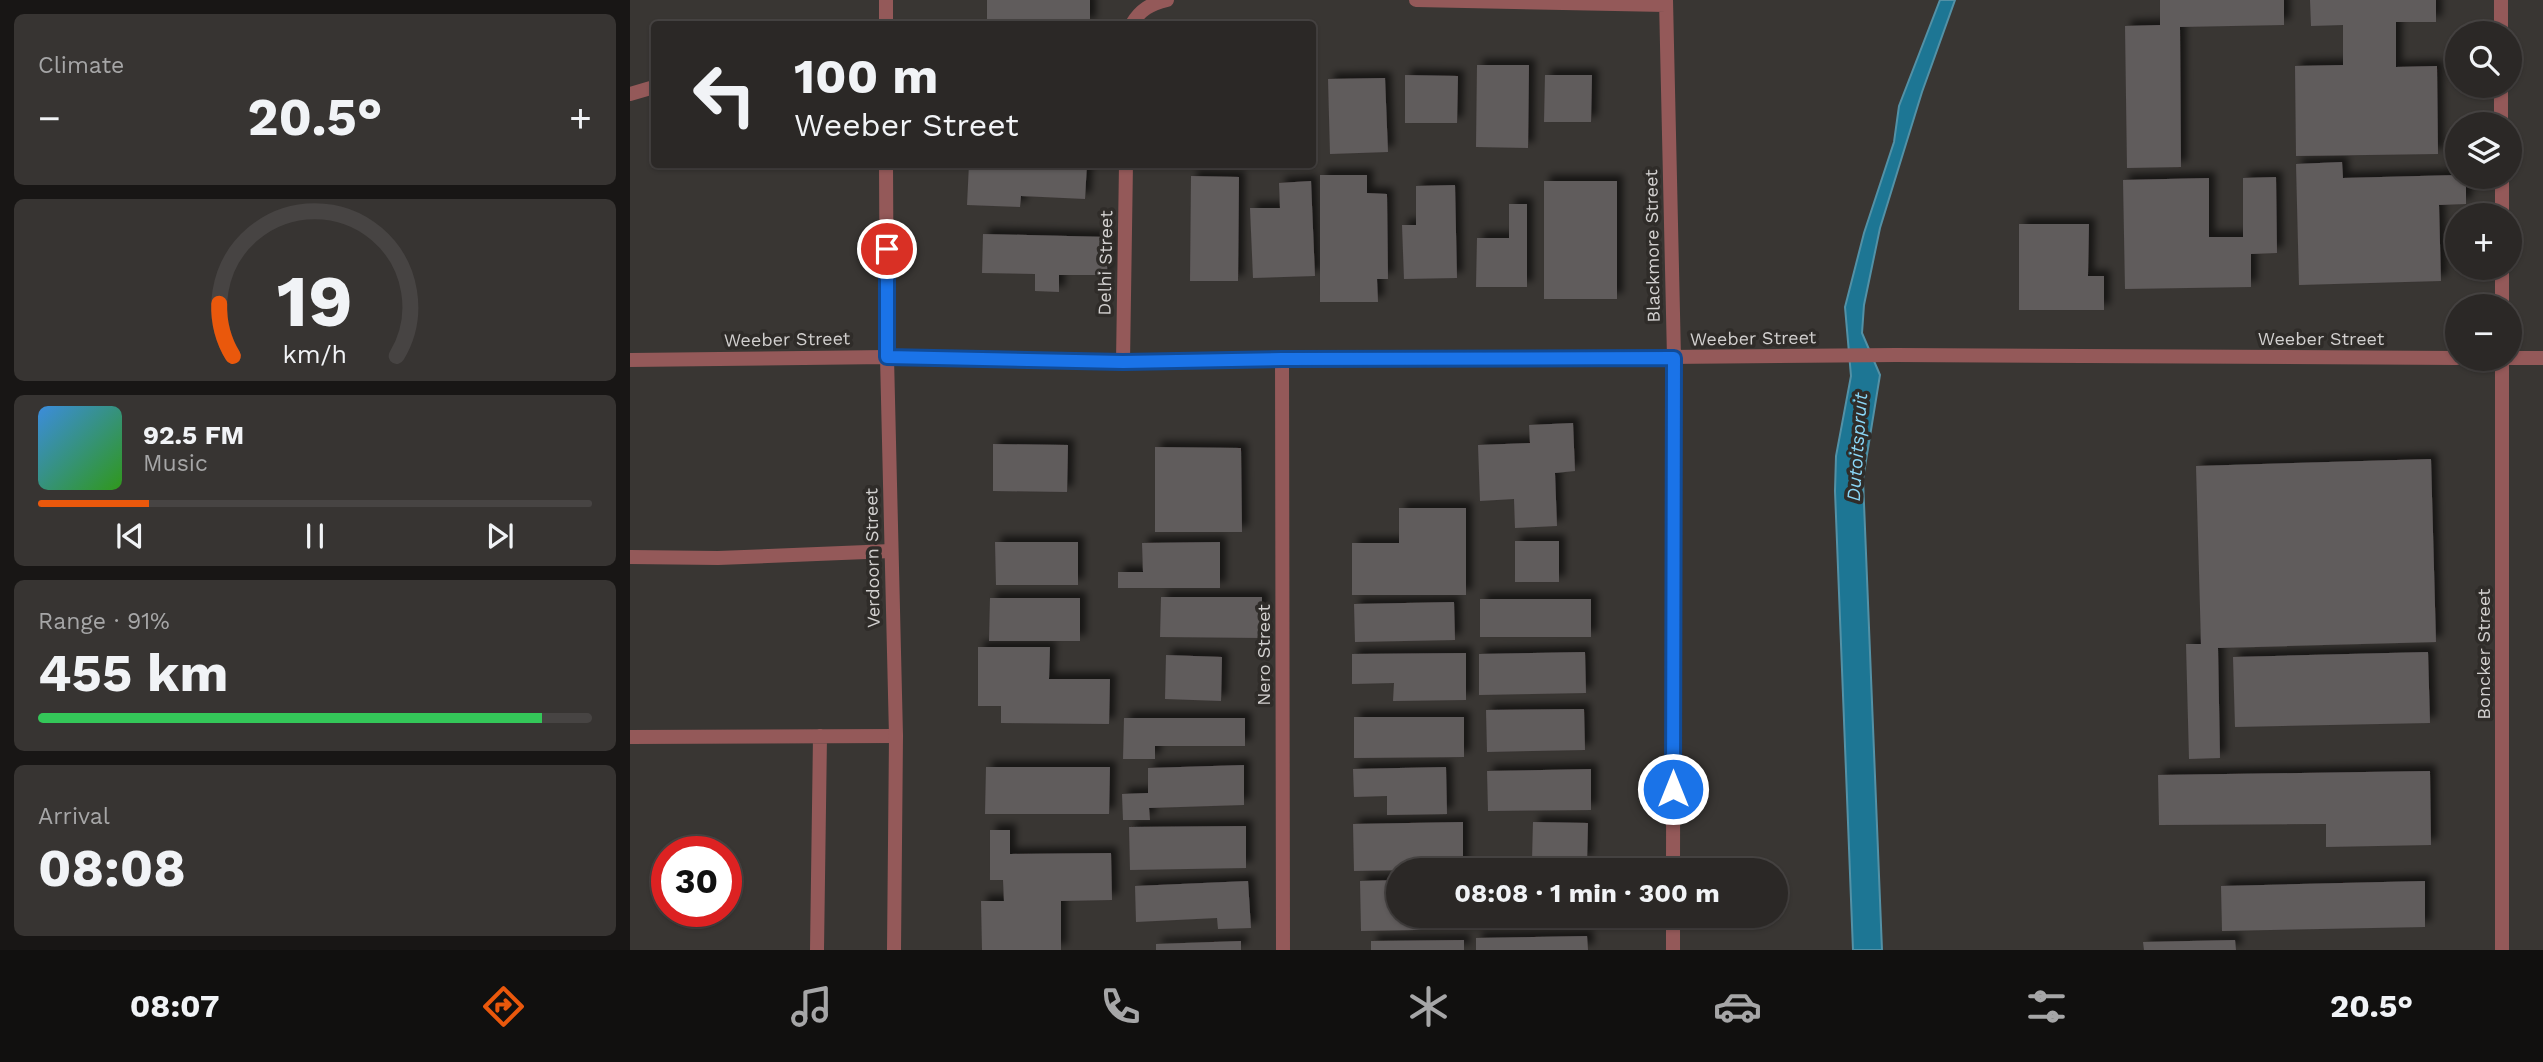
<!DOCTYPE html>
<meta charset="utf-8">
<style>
body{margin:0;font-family:"Work Sans",sans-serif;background:#373432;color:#f1f3f6;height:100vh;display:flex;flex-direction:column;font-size:26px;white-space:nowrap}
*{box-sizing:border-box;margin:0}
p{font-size:23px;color:#a6a6a7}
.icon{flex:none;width:38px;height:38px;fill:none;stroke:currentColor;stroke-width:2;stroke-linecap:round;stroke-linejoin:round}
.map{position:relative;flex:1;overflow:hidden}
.panel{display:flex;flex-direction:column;gap:14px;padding:14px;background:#181615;width:630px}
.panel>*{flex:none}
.top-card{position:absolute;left:21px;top:21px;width:665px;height:147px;border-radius:7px;box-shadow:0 2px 5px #0004,0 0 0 2px #474443;background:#2b2826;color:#f1f3f6;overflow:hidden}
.fabs{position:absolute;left:1815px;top:21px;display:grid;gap:14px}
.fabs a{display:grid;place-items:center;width:77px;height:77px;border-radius:50%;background:#2b2826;box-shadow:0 2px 5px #0004,0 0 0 2px #474443;font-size:35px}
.speed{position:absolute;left:21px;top:836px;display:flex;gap:14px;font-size:35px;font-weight:700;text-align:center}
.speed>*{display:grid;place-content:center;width:91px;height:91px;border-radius:50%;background:#2b2826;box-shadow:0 2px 5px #0004,0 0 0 2px #474443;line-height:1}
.speed .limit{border:10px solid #d22;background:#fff;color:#111}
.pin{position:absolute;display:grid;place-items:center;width:60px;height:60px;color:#fff;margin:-30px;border:4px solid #fff;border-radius:50%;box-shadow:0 2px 7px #0007}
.me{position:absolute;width:77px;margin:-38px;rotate:0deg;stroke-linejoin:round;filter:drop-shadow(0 0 5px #0008)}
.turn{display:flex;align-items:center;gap:24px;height:147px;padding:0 28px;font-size:32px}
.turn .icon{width:91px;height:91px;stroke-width:2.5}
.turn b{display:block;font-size:49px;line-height:60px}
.big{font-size:52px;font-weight:700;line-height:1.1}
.panel .widget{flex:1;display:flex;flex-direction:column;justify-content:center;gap:10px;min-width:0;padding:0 24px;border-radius:10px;background:#373432}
.panel .dial{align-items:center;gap:0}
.dial svg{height:182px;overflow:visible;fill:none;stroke:#474443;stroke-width:7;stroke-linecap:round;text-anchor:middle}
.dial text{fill:#f1f3f6;stroke:none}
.song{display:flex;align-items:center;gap:21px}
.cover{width:84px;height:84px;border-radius:10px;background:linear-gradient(135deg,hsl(210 70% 55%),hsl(110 70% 35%))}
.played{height:7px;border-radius:4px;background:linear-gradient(90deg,#ea580c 20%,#474443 20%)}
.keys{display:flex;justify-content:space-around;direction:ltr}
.heat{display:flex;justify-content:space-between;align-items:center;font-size:38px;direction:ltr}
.charge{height:10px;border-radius:5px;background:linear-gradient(90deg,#34c759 91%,#474443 0)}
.trip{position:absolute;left:756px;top:858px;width:402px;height:70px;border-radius:35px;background:#2b2826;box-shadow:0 2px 5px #0004,0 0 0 2px #474443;font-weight:700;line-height:70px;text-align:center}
.dock{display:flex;height:112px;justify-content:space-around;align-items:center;background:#11100f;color:#a6a6a7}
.dock .icon{width:49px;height:49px}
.dock .on{color:#ea580c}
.dock b{font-size:32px;color:#f1f3f6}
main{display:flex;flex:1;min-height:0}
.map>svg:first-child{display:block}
</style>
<main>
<section class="panel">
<div class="widget"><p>Climate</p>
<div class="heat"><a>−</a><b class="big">20.5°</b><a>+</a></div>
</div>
<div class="widget dial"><svg viewBox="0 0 100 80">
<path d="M14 69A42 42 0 1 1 86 69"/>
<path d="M14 69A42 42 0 0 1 8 46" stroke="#ea580c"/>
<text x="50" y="56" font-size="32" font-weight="700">19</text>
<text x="50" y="72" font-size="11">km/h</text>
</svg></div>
<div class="widget">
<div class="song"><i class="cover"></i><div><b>92.5 FM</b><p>Music</p></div></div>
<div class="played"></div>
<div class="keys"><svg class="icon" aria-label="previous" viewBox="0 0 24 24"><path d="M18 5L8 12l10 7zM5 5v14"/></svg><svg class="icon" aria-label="pause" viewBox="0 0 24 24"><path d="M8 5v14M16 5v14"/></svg><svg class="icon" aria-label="next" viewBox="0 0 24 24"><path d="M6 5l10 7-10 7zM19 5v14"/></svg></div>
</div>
<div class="widget"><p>Range · 91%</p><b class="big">455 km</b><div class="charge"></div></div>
<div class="widget"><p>Arrival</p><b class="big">08:08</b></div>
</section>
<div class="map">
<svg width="1913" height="950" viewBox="0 0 1913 950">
<defs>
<filter id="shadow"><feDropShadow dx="6" dy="-6" stdDeviation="3.5" flood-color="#0009"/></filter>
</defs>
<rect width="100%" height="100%" fill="#393633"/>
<!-- water -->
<path fill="#1d7694" stroke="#5391a6" stroke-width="2" d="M1310,0h15l-33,92 -42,136 -16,77 -2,28 18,42 -17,104 19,471h-29l-18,-459 1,-35 15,-80 -6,-69 19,-74 30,-91 5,-36z"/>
<!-- building -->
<path fill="#605b5c" filter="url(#shadow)" d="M357,0h103v24h-103z
M1530,0h124v25l-104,2 1,140 -54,1 -2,-142 35,-1z
M1680,0h126v22h-40v45l41,-1 1,88 -142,2 -1,-90 48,-1v-40l-32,1z
M847,65h52l-1,83 -52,-1z
M775,75l53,1 -1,47h-52z
M915,75h47l-1,47h-47z
M755,78l3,74 -58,2 -2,-75z
M1712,162l1,16 114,-3v2h9v27l-27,1 2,76 -142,4 -3,-121z
M339,164h118l-2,35 -64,-3 -1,11 -53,-2z
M690,175h47v18l20,1 1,85h-11l1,23h-58z
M561,176l48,1 -1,104h-48z
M1646,177l1,76 -26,1v33l-126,2 -2,-109 86,-2v59h34v-59z
M681,181l4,95 -62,2 -3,-70h30l-1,-25z
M914,181h73v118h-73z
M825,185l2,93 -53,1 -2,-54h14v-39z
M879,204h18v83h-51l1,-49h32z
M1389,224h70l-1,52h16v34h-85z
M353,234l125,3 -1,38h-48v17l-24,-1v-17l-53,-1z
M943,423l2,48 -20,2 2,53 -42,2 -1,-29 -34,2 -2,-56 52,-2 -1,-18z
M363,444l75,1 -1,47 -74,-1z
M525,447l86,1 1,84h-87z
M1801,459l5,183 -218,6 2,110 -31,1 -3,-115h15l-5,-178z
M769,508h67v87h-114v-52h47z
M885,541h44v41h-44z
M365,542h83v43h-82z
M590,542v46h-102v-16h25l-1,-29z
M531,597h101v41l-102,-1z
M360,598h90v43h-91z
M850,599h111v38h-111z
M824,602l1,38 -100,2 -1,-38z
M348,647h72l-1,32h61l-1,45 -108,-1v-17h-23z
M955,652l1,41 -107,2v-41z
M1798,652l2,71 -195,4 -2,-70z
M836,653v47l-73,1 1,-18 -42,1v-30z
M536,655l56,2 -1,44 -56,-2z
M954,709l1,41 -98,2 -1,-42z
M724,717h110v40l-110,1z
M494,718h121v28h-90v13h-32z
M614,765v40l-95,3 1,12h-27l-1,-26 26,-1v-25z
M356,767h124l-1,47h-124z
M816,767l1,47 -60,1v-19l-33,1 -1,-28z
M961,769v41l-103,1 -1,-40z
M1800,771l1,74 -105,2v-23l-167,1 -1,-50z
M833,822v47l-109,2 -1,-47z
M903,822l55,1 -1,38 -55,-1z
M616,826v42l-116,2 -1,-43z
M360,830h20v24l101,-1 1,47 -51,1v49h-79l-1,-49h23l-1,-21h-13z
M768,880v35h70v14l-107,2 -1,-50z
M618,881l3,47 -33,1 -1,-11 -81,4 -1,-36z
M1795,881v46l-203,4 -1,-45z
M851,915h114v11l-115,-3z
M957,936l1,14h-112v-12z
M834,940v10h-93v-9z
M1605,940l1,10h-92l-1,-8z
M611,941v9h-85v-6z"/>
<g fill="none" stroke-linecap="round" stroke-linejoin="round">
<!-- service -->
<path stroke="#945959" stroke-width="14" d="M0,557l88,1 173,-7
M0,737l266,-1
M187,950l3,-214"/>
<!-- minor -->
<path stroke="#945959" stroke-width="14" d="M786,0l250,5
M1036,0l8,358 -1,512
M1871,0v33
M502,24c8,-14 18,-20 35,-24
M1871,86v38
M0,94l24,-7
M1872,177v38
M1872,268v38
M1880,358h33
M652,359l1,591
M0,360l257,-3 236,5 773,-7 561,3
M493,362l3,-198
M1043,950v-35
M1872,950v-591"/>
<!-- tertiary -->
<path stroke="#945959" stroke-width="14" d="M256,0v24
M256,164l1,193 9,379 -2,214"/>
</g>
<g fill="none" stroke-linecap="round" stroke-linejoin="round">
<defs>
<path id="route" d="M257,249v108l236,5 159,-3 392,-1 -1,431"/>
</defs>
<!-- route casing -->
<use href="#route" stroke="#114b97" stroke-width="18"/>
<!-- route -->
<use href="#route" stroke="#1a73e8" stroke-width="12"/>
</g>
<g text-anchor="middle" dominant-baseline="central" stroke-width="7" stroke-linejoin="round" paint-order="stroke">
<!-- street labels -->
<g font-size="18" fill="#d2d0cf" stroke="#2f2c29">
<text transform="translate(1022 246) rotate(-91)">Blackmore Street</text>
<text transform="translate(475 263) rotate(-89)">Delhi Street</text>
<text transform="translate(1123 338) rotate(-1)">Weeber Street</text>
<text x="1691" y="338">Weeber Street</text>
<text transform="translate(157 339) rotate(-1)">Weeber Street</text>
<text transform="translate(242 558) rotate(-91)">Verdoorn Street</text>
<text transform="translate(1853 654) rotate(-90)">Boncker Street</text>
<text transform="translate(633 655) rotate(-90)">Nero Street</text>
</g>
<!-- water labels -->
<g font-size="19" font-style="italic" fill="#8bd7f7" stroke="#2f2c29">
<text transform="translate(1227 447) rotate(-86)">Dutoitspruit</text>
</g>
</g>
</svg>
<div class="fabs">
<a><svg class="icon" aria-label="search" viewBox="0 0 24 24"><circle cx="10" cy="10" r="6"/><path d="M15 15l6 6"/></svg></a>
<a><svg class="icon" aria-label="layers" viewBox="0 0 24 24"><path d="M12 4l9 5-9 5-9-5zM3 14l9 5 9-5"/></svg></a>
<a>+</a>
<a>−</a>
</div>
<div class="speed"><div class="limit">30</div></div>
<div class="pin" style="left:257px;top:249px;background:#d93025"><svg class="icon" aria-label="arrive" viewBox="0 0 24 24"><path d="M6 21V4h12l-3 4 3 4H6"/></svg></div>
<svg class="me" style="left:1043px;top:789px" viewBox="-20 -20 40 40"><circle r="17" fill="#1a73e8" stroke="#fff" stroke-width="3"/><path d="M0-11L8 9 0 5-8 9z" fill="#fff"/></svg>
<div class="trip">08:08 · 1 min · 300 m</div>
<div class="top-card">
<div class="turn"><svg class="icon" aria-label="left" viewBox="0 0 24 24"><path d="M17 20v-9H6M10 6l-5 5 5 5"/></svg><div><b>100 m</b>Weeber Street</div></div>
</div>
</div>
</main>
<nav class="dock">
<b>08:07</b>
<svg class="icon on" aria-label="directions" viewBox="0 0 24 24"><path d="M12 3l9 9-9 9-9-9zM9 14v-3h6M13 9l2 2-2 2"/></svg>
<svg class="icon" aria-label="music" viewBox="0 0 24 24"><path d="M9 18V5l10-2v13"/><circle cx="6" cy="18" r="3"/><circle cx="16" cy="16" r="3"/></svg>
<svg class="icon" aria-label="phone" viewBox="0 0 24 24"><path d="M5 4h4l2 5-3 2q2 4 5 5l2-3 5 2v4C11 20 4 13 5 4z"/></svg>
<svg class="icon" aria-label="climate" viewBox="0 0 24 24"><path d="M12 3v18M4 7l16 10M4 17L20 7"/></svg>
<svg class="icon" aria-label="car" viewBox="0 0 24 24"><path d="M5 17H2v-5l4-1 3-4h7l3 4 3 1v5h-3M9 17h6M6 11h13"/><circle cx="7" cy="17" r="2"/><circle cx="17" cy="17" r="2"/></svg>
<svg class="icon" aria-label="filters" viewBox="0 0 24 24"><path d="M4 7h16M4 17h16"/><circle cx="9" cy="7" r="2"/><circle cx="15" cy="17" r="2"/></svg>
<b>20.5°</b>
</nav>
